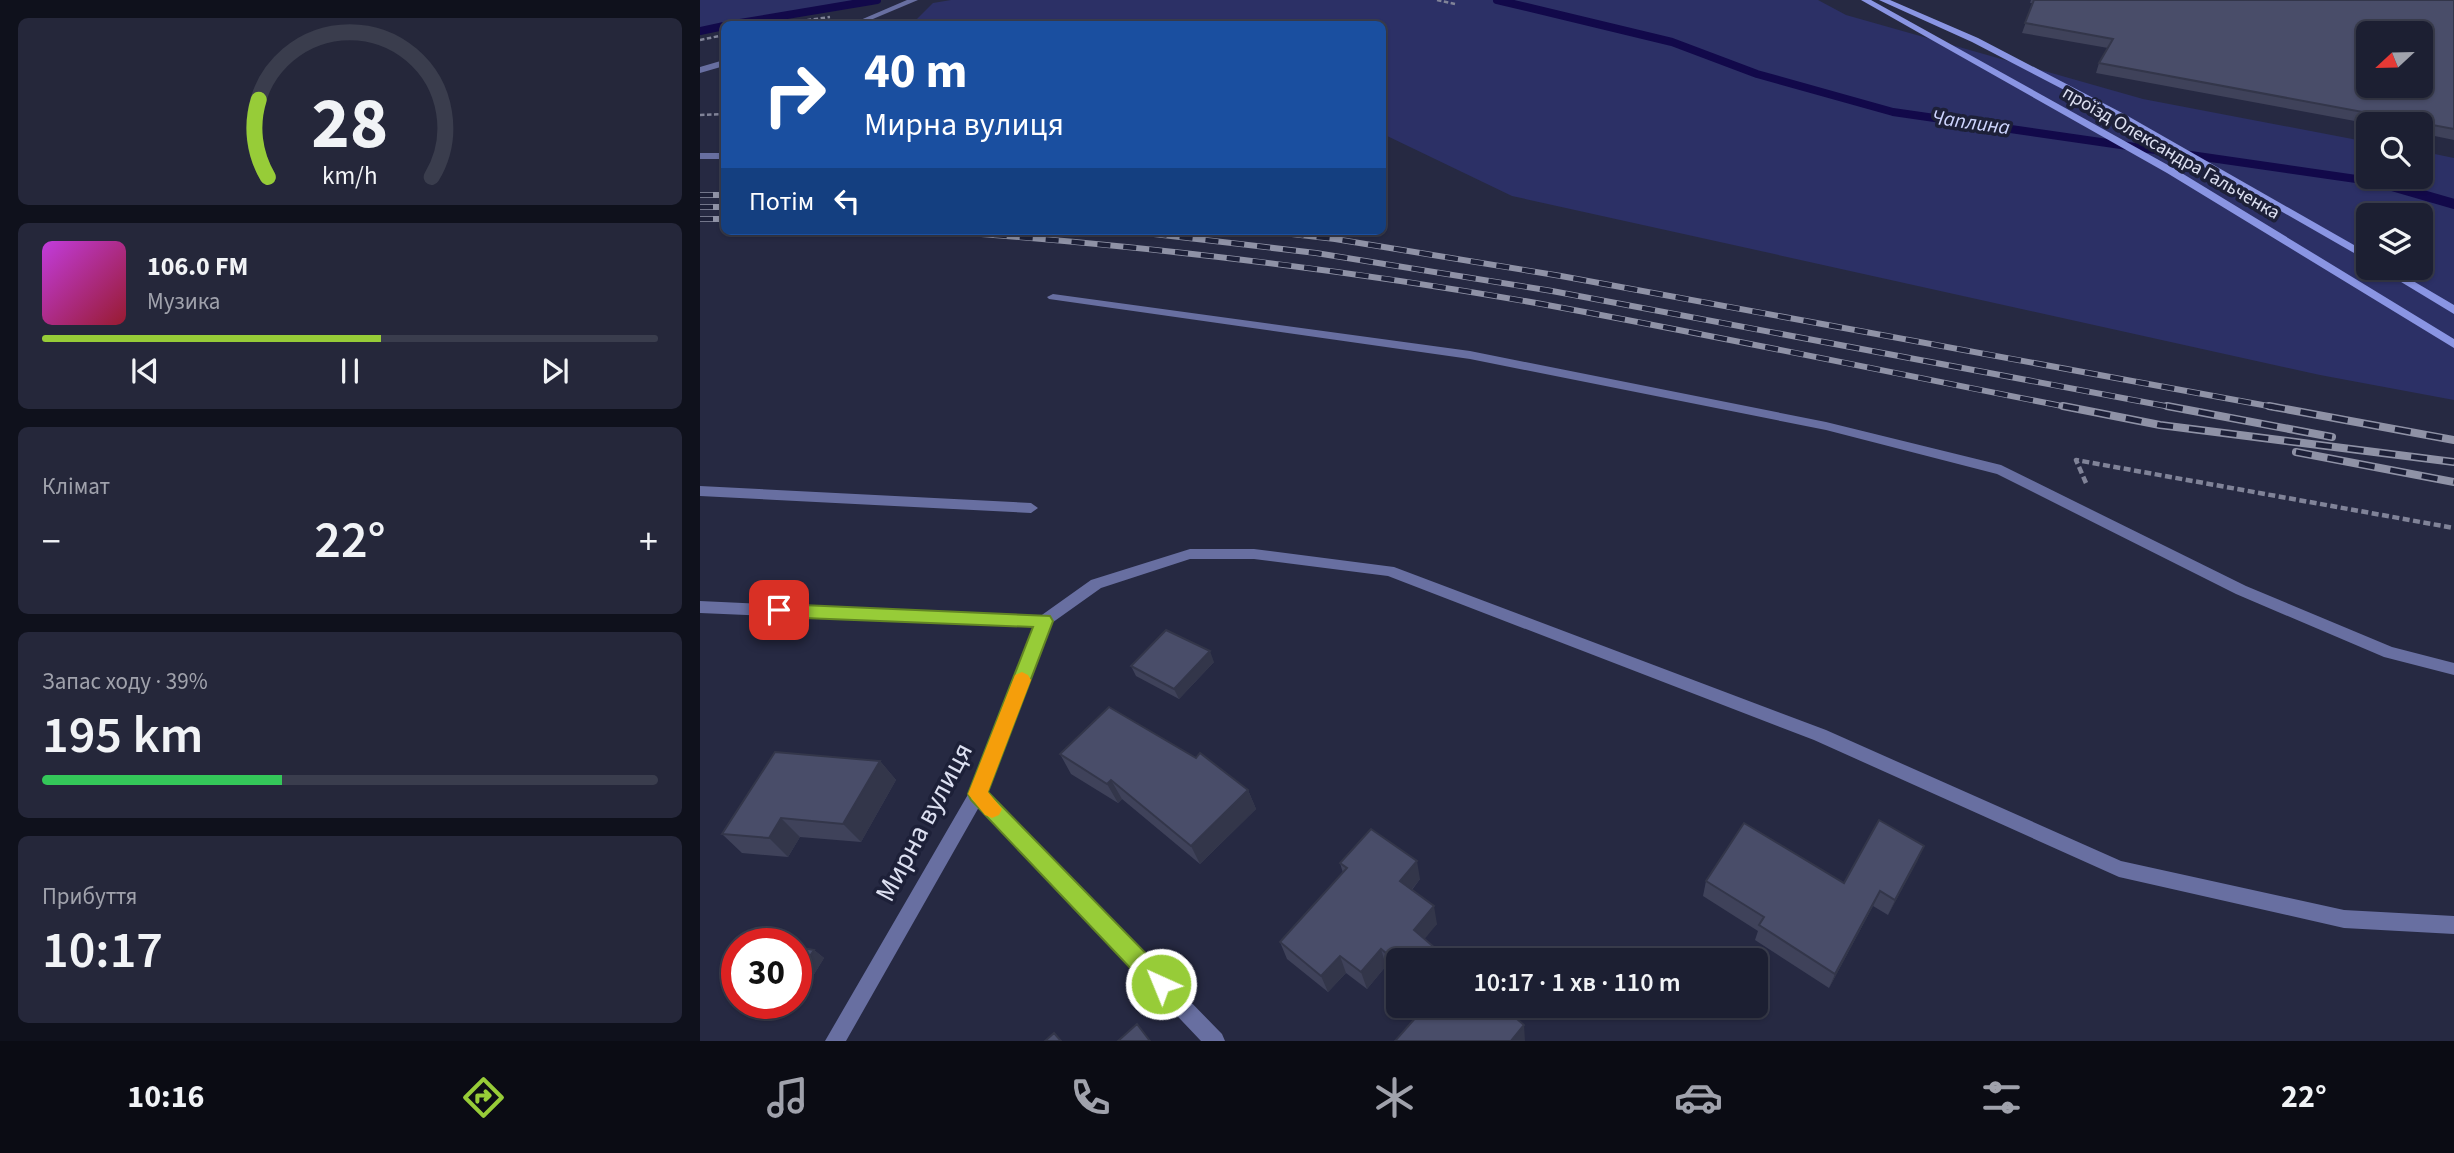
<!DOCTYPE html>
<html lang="uk">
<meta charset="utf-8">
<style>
body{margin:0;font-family:"Source Sans 3",sans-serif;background:#25273a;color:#f1f3f6;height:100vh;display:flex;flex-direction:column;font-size:26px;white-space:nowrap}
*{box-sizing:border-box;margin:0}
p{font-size:23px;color:#a0a2ac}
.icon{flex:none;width:38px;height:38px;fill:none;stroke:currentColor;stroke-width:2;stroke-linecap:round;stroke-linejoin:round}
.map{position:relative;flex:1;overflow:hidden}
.side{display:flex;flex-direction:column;gap:18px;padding:18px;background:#0f111c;width:700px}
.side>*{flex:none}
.banner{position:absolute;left:21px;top:21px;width:665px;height:214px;border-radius:10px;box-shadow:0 2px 5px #0004,0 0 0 2px #3a3d4d;background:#1a4fa0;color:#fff;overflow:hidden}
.needle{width:46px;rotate:248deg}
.buttons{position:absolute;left:1656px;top:21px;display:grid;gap:14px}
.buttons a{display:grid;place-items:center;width:77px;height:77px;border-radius:10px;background:#1c1f32;box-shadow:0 2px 5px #0004,0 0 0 2px #3a3d4d;font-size:35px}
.speed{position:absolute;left:21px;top:928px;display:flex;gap:14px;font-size:35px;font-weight:700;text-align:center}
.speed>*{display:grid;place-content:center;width:91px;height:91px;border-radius:50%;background:#1c1f32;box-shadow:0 2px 5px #0004,0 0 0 2px #3a3d4d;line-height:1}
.speed .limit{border:10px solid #d22;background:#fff;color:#111}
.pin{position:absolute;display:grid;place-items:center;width:60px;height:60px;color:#fff;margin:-30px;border-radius:14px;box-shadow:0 4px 10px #0006}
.me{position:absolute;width:77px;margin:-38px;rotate:316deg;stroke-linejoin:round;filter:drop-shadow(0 0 5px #0008)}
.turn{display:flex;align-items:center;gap:24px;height:147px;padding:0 28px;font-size:32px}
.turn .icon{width:91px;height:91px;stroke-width:2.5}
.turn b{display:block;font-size:49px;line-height:60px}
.then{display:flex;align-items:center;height:66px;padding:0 28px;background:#0003;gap:14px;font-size:26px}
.big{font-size:52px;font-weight:600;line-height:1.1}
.side .card{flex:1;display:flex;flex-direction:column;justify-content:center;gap:10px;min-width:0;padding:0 24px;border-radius:10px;background:#25273a}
.side .dial{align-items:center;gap:0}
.dial svg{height:182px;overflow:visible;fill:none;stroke:#3a3d4d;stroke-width:7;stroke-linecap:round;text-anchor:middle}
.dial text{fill:#f1f3f6;stroke:none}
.song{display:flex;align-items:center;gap:21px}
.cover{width:84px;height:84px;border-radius:10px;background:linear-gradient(135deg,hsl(290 70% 55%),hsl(350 70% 35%))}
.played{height:7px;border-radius:4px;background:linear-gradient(90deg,#97cc38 55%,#3a3d4d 55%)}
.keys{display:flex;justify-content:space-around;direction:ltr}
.heat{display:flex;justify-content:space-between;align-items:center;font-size:38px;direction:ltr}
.charge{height:10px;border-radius:5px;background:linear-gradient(90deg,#34c759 39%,#3a3d4d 0)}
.trip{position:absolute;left:686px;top:948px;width:382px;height:70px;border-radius:10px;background:#1c1f32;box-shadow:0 2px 5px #0004,0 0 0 2px #3a3d4d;font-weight:600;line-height:70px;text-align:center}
.menu{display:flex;height:112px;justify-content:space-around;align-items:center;background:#0b0c14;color:#a0a2ac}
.menu .icon{width:49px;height:49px}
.menu .selected{color:#97cc38}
.menu b{font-size:32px;color:#f1f3f6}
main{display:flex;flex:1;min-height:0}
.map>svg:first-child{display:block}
</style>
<main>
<section class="side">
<div class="card dial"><svg viewBox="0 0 100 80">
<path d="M14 69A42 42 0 1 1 86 69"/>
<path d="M14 69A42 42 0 0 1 10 35" stroke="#97cc38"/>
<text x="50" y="56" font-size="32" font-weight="700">28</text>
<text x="50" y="72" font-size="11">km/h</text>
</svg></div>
<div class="card">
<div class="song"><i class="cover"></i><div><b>106.0 FM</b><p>Музика</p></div></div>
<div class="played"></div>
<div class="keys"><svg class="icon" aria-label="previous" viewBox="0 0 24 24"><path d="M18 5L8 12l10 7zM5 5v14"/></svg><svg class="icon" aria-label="pause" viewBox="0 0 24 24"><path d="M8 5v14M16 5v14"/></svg><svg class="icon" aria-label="next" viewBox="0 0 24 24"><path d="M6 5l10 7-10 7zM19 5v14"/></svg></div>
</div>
<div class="card"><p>Клімат</p>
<div class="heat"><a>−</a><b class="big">22°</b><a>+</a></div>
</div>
<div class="card"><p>Запас ходу · 39%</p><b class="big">195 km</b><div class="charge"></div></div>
<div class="card"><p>Прибуття</p><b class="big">10:17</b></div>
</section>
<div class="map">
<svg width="1754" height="1041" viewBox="0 0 1754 1041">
<rect width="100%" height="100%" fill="#262942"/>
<!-- green -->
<path fill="#2c3066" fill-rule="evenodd" d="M0,0h157l-157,30z
M251,0h867l28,15 297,84 225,43v35h52v-26l34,7v242l-134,-25 -808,-179 -129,-62 -1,-110h-470l21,-21zM1668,215h52v53h-52z"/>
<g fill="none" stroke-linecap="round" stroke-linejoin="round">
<!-- stream-far1 -->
<path stroke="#12094a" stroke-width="8" d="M797,0l175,42 85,32 136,38 484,70
M34,24l143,-24
M0,31l24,-5"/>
<!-- stream -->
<path stroke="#12094a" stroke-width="10" d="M1671,180l83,24"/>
<!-- path-far1 -->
<path stroke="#808398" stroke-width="2.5" stroke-dasharray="4.5 2.5" stroke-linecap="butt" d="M737,0l18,4
M79,24l51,-7
M0,40l24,-5
M0,115l24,-1"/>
<!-- path -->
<path stroke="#808398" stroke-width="4.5" stroke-dasharray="7 3.5" stroke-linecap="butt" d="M1386,483l-10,-23 378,68"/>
<!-- lane -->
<path fill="#686fa1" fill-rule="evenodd" d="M207,0h11l-57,24h-10z
M24,60v6l-24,7v-6z
M0,153h24v6h-24z
M353,294l417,57 356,71 175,43 245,121 146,61 62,16v12l-70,-18 -148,-63 -239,-120 -171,-44 -356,-71 -421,-60 -2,-2z
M0,486l331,17 7,5 -7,5 -331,-17z
M490,549h64l140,18 432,163 295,131 223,49 110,6v18l-110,-6 -225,-51 -305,-137 -426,-164 -134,-17h-64l-89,29 -52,37 -5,2 -5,-2 -3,-4 3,-4 52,-37z"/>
<!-- street -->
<path fill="#686fa1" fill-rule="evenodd" d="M0,601l349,16 3,4 -66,171 236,242 3,7h-24l-222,-234 -133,234h-21l145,-250 64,-164 -334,-14z"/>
<!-- secondary -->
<path fill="#8a95e3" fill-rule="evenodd" d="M1161,0h10l304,169 279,170v9l-287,-175z
M1179,0h11l88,38 148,77 242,138v8l-248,-142 -148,-77z
M1678,268h13l63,37v9z"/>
<defs>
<path id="rail-far1" d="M0,195h24
M0,207h24
M0,219h24
M242,231c203,15 405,38 605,74 175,32 350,69 525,103
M428,231l188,22 236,38 624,117
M565,231l70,8 226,37 718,132"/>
<path id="rail" d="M1363,406l97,19 294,37
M1467,406l165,31
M1569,406l185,34
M1596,452l158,30"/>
</defs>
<!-- rail-far1 casing -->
<use href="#rail-far1" stroke="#8f92a6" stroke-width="6"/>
<!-- rail casing -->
<use href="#rail" stroke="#8f92a6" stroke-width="8"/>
<!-- rail-far1 -->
<use href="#rail-far1" stroke="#1d2038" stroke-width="4.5" stroke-dasharray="13" stroke-linecap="butt"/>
<!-- rail -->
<use href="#rail" stroke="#1d2038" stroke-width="5" stroke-dasharray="16" stroke-linecap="butt"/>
</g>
<!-- wall -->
<path fill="#3f425a" d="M1331,0h423v140l-34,-7v-9h-49l-275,-51 3,-10 9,-15 -86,-15 11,-30h-3z
M514,662l-35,37 -43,-23 -5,-10z
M360,754l188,36 8,19 -56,55 -78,-65 -4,4 -47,-29z
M180,761l16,19 -35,62 -61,-5 -12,20 -46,-4 -20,-19z
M1224,846l-36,69 -15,-9 -44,82 -74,-48 3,-9 -55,-35 3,-15 138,2z
M640,863l80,16 -8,11 25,34 -39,37v15l-12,-10 -19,23 -21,-16 -18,19 -41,-33 -7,-17 63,-69z
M114,950l10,8 -30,49 -27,-4h29z
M37,976v20l-9,-6z"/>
<!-- shaded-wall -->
<path fill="#33364a" d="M510,651l4,11 -35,37 -5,-10z
M180,761l16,19 -35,62 -18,-18z
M411,780l11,19 -4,4 -11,-19z
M548,790l8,19 -56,55 -9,-18z
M81,818l19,19 -12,20 -19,-19z
M1224,846l-7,16 -29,53 7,-15z
M717,861l3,18 -16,20 -4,-18z
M1180,891l-7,15 -44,82 6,-14z
M734,906l3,18 -19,23 -4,-17z
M681,949l5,17 -19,23 -6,-17z
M114,950l10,8 -30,49 -5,-4h7v-25z
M640,956l6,17 -18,19 -7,-16z
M824,1025l1,16h-14z"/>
<!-- building -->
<path fill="#494d69" stroke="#33364a" stroke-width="2" fill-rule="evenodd" d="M1334,0h420v129l-355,-66 14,-24 -88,-16zM1668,33h52v53h-52z
M466,630l44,21 -36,38 -43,-23z
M409,707l87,51 4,-5 48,37 -57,56 -80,-66 -4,4 -47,-30z
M75,752l105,9 -37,63 -62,-6 -12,20 -47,-4z
M1179,820l45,26 -29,54 -15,-9 -45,83 -76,-49 5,-8 -58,-36 38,-58 100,60z
M671,829l46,32 -17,20 34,25 -20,24 36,31h-52v2l-17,-14 -20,23 -21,-16 -19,20 -41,-34 67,-74 -7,-5z
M59,941l14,2h-15z
M96,947l18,3 -18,28z
M37,976v15l-9,-1z
M726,1006h76l22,19 -13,16h-116z
M437,1024l13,17h-32z
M354,1033l7,8h-16z"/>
<!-- route -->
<path fill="#97cc38" stroke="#628524" stroke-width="2" d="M79,604l271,12 3,5 -65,171 180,184 4,8 -4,8 -7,3 -8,-3 -182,-192 -3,-6 65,-167 -254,-10 -6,-2 -2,-5 2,-4z"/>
<!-- slow -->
<path fill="#f59e0b" d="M322,672l6,3 3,5 -43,112 14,17 -3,6 -7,3 -7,-3 -17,-21 45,-114 2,-5z"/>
<g text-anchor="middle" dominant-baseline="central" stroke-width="7" stroke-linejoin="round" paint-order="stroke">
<!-- far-street labels -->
<g font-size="19" fill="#dde0f1" stroke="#1d2038">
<text transform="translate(1471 153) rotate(30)">проїзд Олександра Гальченка</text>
</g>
<!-- far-water labels -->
<g font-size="21" font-style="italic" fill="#ced5fe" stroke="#1d2038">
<text transform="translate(1271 122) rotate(8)">Чаплина</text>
</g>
<!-- near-street labels -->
<g font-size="28" fill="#dde0f1" stroke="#1d2038">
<text transform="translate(224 822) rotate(-62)">Мирна вулиця</text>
</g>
</g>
</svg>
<div class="buttons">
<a><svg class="needle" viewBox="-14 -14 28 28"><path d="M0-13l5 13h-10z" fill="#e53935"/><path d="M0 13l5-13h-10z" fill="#a0a2ac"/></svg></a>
<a><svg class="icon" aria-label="search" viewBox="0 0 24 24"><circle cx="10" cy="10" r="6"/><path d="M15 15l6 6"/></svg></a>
<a><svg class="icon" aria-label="layers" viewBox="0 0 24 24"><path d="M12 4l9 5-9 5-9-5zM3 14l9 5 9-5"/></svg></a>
</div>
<div class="speed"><div class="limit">30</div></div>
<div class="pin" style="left:79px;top:610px;background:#d93025"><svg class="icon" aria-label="arrive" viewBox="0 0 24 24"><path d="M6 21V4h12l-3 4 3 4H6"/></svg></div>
<svg class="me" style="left:461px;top:984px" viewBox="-20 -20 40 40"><circle r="17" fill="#97cc38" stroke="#fff" stroke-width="3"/><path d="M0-11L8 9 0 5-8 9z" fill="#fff"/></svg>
<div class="trip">10:17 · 1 хв · 110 m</div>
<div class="banner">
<div class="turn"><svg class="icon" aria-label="right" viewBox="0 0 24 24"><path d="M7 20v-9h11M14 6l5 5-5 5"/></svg><div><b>40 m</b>Мирна вулиця</div></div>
<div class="then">Потім<svg class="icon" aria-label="left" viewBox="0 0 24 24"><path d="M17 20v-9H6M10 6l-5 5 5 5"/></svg></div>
</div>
</div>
</main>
<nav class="menu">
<b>10:16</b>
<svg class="icon selected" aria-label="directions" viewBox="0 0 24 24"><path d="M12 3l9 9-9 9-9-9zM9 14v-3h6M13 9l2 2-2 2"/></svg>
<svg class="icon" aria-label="music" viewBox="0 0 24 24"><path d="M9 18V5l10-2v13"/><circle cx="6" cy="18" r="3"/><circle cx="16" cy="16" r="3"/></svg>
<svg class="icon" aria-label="phone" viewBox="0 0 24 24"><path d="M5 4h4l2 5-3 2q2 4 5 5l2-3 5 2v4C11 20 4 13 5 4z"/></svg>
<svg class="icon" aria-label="climate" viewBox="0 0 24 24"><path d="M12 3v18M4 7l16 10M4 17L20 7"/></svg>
<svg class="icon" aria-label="car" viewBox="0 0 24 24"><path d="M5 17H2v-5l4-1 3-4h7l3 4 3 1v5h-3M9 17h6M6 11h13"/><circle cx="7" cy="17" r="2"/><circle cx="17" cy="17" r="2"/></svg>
<svg class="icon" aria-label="filters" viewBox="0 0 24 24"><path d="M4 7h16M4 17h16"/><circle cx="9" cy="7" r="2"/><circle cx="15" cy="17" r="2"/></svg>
<b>22°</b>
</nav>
